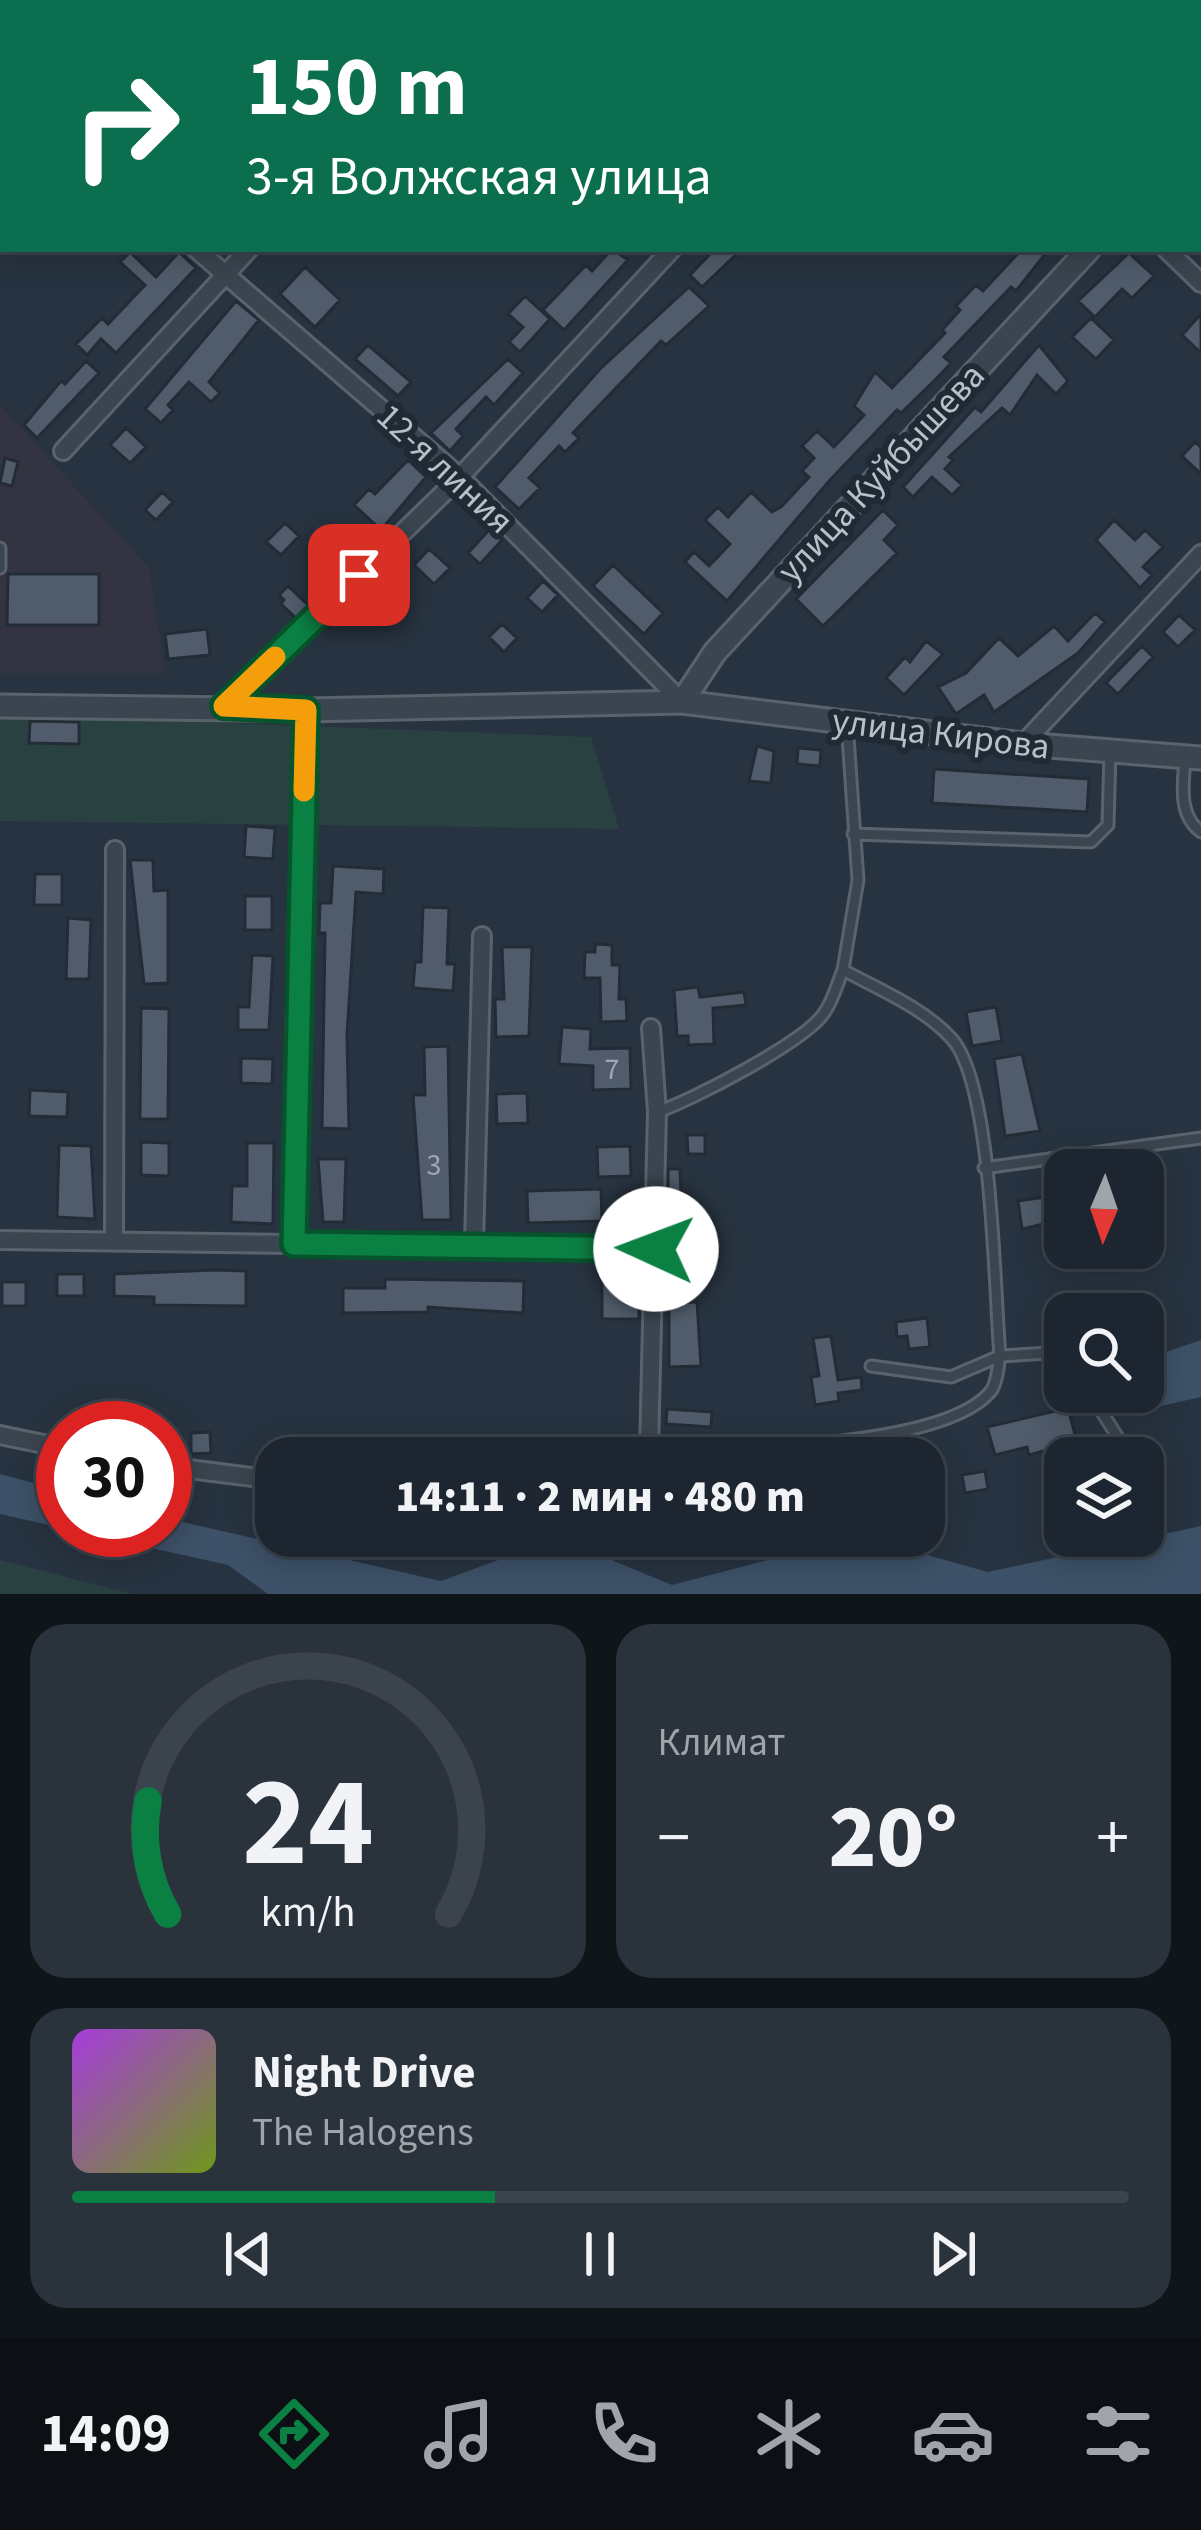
<!DOCTYPE html>
<html lang="ru">
<meta charset="utf-8">
<style>
body{margin:0;font-family:"Source Sans 3",sans-serif;background:#2a323c;color:#f1f3f6;height:100vh;display:flex;flex-direction:column;font-size:45px;white-space:nowrap}
*{box-sizing:border-box;margin:0}
p{font-size:39px;color:#a0a5ab}
.icon{flex:none;width:66px;height:66px;fill:none;stroke:currentColor;stroke-width:2;stroke-linecap:round;stroke-linejoin:round}
.map{position:relative;height:1594px;overflow:hidden}
.sheet{display:flex;flex-direction:column;gap:30px;padding:30px;background:#10151a;flex:1}
.sheet>*{flex:none}
.hud{position:absolute;left:0px;top:0px;width:1203px;height:252px;box-shadow:0 6px 30px #0003,0 0 0 3px #3b434c;background:#0b6e4f;color:#fff;overflow:hidden}
.needle{width:78px;rotate:182deg}
.buttons{position:absolute;left:1044px;top:1149px;display:grid;gap:24px}
.buttons a{display:grid;place-items:center;width:120px;height:120px;border-radius:24px;background:#1d2630;box-shadow:0 6px 30px #0003,0 0 0 3px #3b434c;font-size:60px}
.speed{position:absolute;left:36px;top:1401px;display:flex;gap:24px;font-size:60px;font-weight:700;text-align:center}
.speed>*{display:grid;place-content:center;width:156px;height:156px;border-radius:50%;background:#1d2630;box-shadow:0 6px 30px #0003,0 0 0 3px #3b434c;line-height:1}
.speed .limit{border:18px solid #d22;background:#fff;color:#111}
.pin{position:absolute;display:grid;place-items:center;width:102px;height:102px;color:#fff;margin:-51px;border-radius:24px;box-shadow:0 6px 18px #0006}
.me{position:absolute;width:132px;margin:-66px;rotate:272deg;stroke-linejoin:round;filter:drop-shadow(0 0 9px #0008)}
.turn{display:flex;align-items:center;gap:42px;height:252px;padding:0 48px;font-size:54px}
.turn .icon{width:156px;height:156px;stroke-width:2.5}
.turn b{display:block;font-size:84px;line-height:102px}
.big{font-size:90px;font-weight:800;line-height:1.1}
.sheet .tile{flex:1;display:flex;flex-direction:column;justify-content:center;gap:18px;min-width:0;padding:0 42px;border-radius:36px;background:#2a323c}
.sheet .dial{align-items:center;gap:0}
.dial svg{height:312px;overflow:visible;fill:none;stroke:#3b434c;stroke-width:7;stroke-linecap:round;text-anchor:middle}
.dial text{fill:#f1f3f6;stroke:none}
.song{display:flex;align-items:center;gap:36px}
.cover{width:144px;height:144px;border-radius:18px;background:linear-gradient(135deg,hsl(280 70% 55%),hsl(80 70% 35%))}
.played{height:12px;border-radius:6px;background:linear-gradient(90deg,#0b8043 40%,#3b434c 40%)}
.keys{display:flex;justify-content:space-around;direction:ltr}
.heat{display:flex;justify-content:space-between;align-items:center;font-size:66px;direction:ltr}
.sheet .tiles{flex:1;display:grid;gap:30px;grid-template-columns:1fr 1fr}
.tile:last-child{grid-column:span 2}
.trip{position:absolute;left:255px;top:1437px;width:690px;height:120px;border-radius:36px;background:#1d2630;box-shadow:0 6px 30px #0003,0 0 0 3px #3b434c;font-weight:800;line-height:120px;text-align:center}
.tabs{display:flex;height:192px;justify-content:space-around;align-items:center;background:#0c0f13;color:#a0a5ab}
.tabs .icon{width:84px;height:84px}
.tabs .current{color:#0b8043}
.tabs b{font-size:54px;color:#f1f3f6}
.map>svg:first-child{display:block}
</style>
<div class="map">
<svg width="1201" height="1594" viewBox="0 0 1201 1594">
<rect width="100%" height="100%" fill="#273340"/>
<!-- medical -->
<path fill="#343341" d="M0,405l149,163 16,105h-165z"/>
<!-- green -->
<path fill="#2a4142" d="M328,0h225l-223,3z
M0,714l591,23 28,92 -619,-8z
M0,1560l133,34h-133z"/>
<!-- water -->
<path fill="#3d5168" d="M1201,1340v57l-80,18 -2,-23h24v-32z
M0,1474l63,17v37l-63,-14z
M165,1518l276,63 117,-43 114,47 187,-49 129,36 213,-46v68h-933l-40,-29 -158,-35h95z"/>
<!-- building -->
<path fill="#505c6b" stroke="#222c37" stroke-width="3" d="M612,249l16,11 -64,70 -21,-20 43,-45 6,6z
M715,249h27l-40,38 -12,-12z
M1022,249h27l-33,42 -5,-4 -67,70 7,6 -14,15 -36,35 -4,-3 -67,70 -103,121 -42,-39 9,-10 15,14 21,-22 -25,-24 13,-13 10,10 23,-25 21,20 9,-5 28,-30 -7,-6 12,-13 -12,-12 15,-15 17,16 30,-32 -10,-9 21,-34 17,16 53,-55 -3,-3 18,-20 -4,-4 20,-21 7,6z
M130,252l26,25 23,-25 17,16 -80,85 -15,-14 -14,16 -11,-11 26,-26 6,6 37,-39 -25,-23z
M1129,253l25,23 -22,22 -10,-9 -27,28 -17,-16z
M305,267l35,33 -25,27 -35,-33z
M689,287l20,19 -43,39 -5,-4 -88,92 6,5 -14,14 -6,-6 -30,32 11,10 -21,21 -24,-22 105,-118z
M525,296l25,23 -30,33 -11,-10 14,-15 -15,-13z
M236,301l23,19 -50,62 11,11 -9,9 -22,-20 -21,23 5,5 -12,13 -16,-14z
M1201,314v39l-19,-18z
M1091,318l23,22 -18,19 -24,-22z
M368,345l43,37 -13,14 -43,-37z
M1039,345l29,36 -12,13 -19,-19 -27,40 -8,-7 -53,49 4,3 -8,9 17,16 -10,10 -20,-18 -19,20 -10,-10 72,-80 6,5z
M508,359l15,14 -29,32 -8,-8 -30,32 7,7 -13,15 -19,-18z
M86,361l13,12 -62,65 -13,-13 37,-44 4,3z
M126,428l20,19 -16,16 -20,-18z
M1195,442l6,5v27l-19,-18z
M5,458l13,4 -6,24 -12,-3z
M408,460l18,17 -45,53 -27,-25 15,-16 6,5z
M162,492l11,10 -17,18 -11,-10z
M883,510l15,15 -14,15 13,13 -74,73 -27,-27z
M1114,520l21,20 10,-10 18,17 -20,20 9,8 -12,13 -44,-48z
M285,523l14,13 -18,19 -15,-13z
M490,529l12,11 -22,24 -12,-11z
M336,540l18,17 -29,30 -17,-16z
M429,549l21,19 -16,16 -20,-19z
M613,565l50,48 -19,21 -51,-48z
M8,574h91v51h-92z
M543,581l15,14 -16,17 -15,-14z
M288,586l20,19 -12,13 -15,-14 3,-4 -5,-5z
M1095,613l10,9 -27,31 -84,59 -10,-17 -28,19 -18,-27 28,-14 33,-35 19,18 36,-30 14,15z
M1179,615l16,15 -17,17 -15,-15z
M502,624l15,14 -13,14 -15,-15z
M207,629l3,26 -42,4 -3,-25z
M926,641l17,13 -39,41 -18,-17 19,-21 5,5z
M1142,646l11,11 -35,37 -12,-11z
M30,721l49,1v22l-50,-1z
M757,746l17,5 -3,32 -22,-2z
M798,748l23,2 -1,16 -23,-2z
M934,769l155,10 -2,33 -155,-9z
M246,826l29,2 -2,31 -29,-2z
M130,860h23l1,31 14,-1v93l-24,1z
M333,866l51,3 -1,25 -27,-2 -9,143 2,94 -27,-1 3,-195h-6l1,-30h11z
M35,874h27v31h-28z
M245,896h27v34h-27z
M423,907l26,1 -2,56h8l-2,27 -40,-3 2,-26h6z
M68,918l23,2 -2,59h-23z
M595,944l17,1v20h8l-1,34h7l1,22 -26,1 -1,-44h-16l1,-26h10z
M502,947h30l-3,89 -33,1 -1,-38h9z
M252,955l21,1 -4,74h-31v-23h11z
M698,987l2,10 44,-5 2,13 -33,3 1,36 -26,1v-9h-11l-3,-46z
M996,1007l6,34 -30,5 -6,-34z
M141,1008l28,1 -1,110h-28z
M562,1027l29,2 -1,20 40,-1 1,41 -38,1v-24l-34,-2z
M448,1046l3,174h-29l-9,-125h12l-1,-48z
M1022,1054l18,77 -35,5 -11,-77z
M241,1058l32,1 -1,25 -31,-1z
M30,1090l38,2 -1,25 -38,-1z
M527,1093l1,30 -31,1 -1,-30z
M687,1135h18v19h-17z
M141,1142l28,1v33l-28,-1z
M247,1143h27l-1,81 -42,-2 1,-36h15z
M59,1145l32,1 4,73 -38,-2z
M630,1146l1,30 -33,1 -1,-30z
M318,1159h28l-2,63h-21z
M668,1169h12l1,24h-13z
M601,1189l1,32 -74,2 -1,-32z
M1065,1194v25l-43,10 -4,-28z
M700,1203l1,27 -29,1v-27z
M215,1270l31,1v35l-92,-1v-8l-40,-1v-22z
M57,1274h27v22h-27z
M385,1279l139,2 -1,32 -95,-6v5l-85,1v-25h42z
M602,1281l37,1v37h-37z
M2,1282h24v24h-24z
M697,1302l4,64 -32,1v-64z
M927,1318l3,29 -21,2 -2,-13 -10,1 -1,-15z
M831,1336l7,44 23,-3 1,13 -24,3 1,8 -24,4 -4,-28 8,-1 -6,-38z
M1068,1408l9,34 -48,13 -2,-8 -32,8 -8,-28z
M667,1409l45,3 -1,15 -45,-3z
M210,1432l1,21 -20,1v-21z
M985,1471l3,18 -23,4 -3,-18z"/>
<g fill="none" stroke-linecap="round" stroke-linejoin="round">
<defs>
<path id="service" d="M0,548v20
M847,723l11,157 -15,90c37,20 81,38 109,69 41,47 42,249 48,317l65,-4
M1185,760c-2,25 -7,55 16,72
M853,834l238,8 17,-17 2,-73
M657,1112c34,-11 149,-71 167,-99 9,-12 13,-29 19,-43
M984,1168l217,-30
M871,1366l80,11 49,-21
M1089,1392l42,66
M649,1451c74,-1 295,-2 342,-60 6,-8 7,-24 9,-35
M1143,1477l9,14"/>
<path id="minor" d="M905,0l3,3
M54,3l3,-3
M567,3l1,-3
M0,62l3,-4
M196,249l264,228 222,225
M1166,249l35,34
M63,451l186,-202
M224,706l236,-229 212,-228
M1023,744l178,-190
M114,1238l1,-388
M0,1240l655,9
M294,1243l12,-533
M474,1244l8,-308
M0,1435l63,13
M597,1458l52,-7 8,-339 -6,-84
M165,1466l111,14"/>
<path id="tertiary" d="M1200,130l1,-1
M682,702l33,-50 374,-403
M0,706l306,4 376,-8 341,42 178,14"/>
</defs>
<!-- service casing -->
<use href="#service" stroke="#59636d" stroke-width="15"/>
<!-- minor casing -->
<use href="#minor" stroke="#59636d" stroke-width="22"/>
<!-- tertiary casing -->
<use href="#tertiary" stroke="#59636d" stroke-width="27"/>
<!-- service -->
<use href="#service" stroke="#3b4550" stroke-width="9"/>
<!-- minor -->
<use href="#minor" stroke="#3b4550" stroke-width="16"/>
<!-- tertiary -->
<use href="#tertiary" stroke="#3b4550" stroke-width="21"/>
</g>
<g fill="none" stroke-linecap="round" stroke-linejoin="round">
<defs>
<path id="route" d="M359,575l-135,131 82,4 -12,534 362,5"/>
</defs>
<!-- route casing -->
<use href="#route" stroke="#07532c" stroke-width="30"/>
<!-- route -->
<use href="#route" stroke="#0b8043" stroke-width="21"/>
<!-- slow -->
<path stroke="#f59e0b" stroke-width="21" d="M275,657l-51,49 82,4 -2,81"/>
</g>
<g text-anchor="middle" dominant-baseline="central" stroke-width="12" stroke-linejoin="round" paint-order="stroke">
<!-- number labels -->
<g font-size="30" fill="#9ea7b2">
<text x="612" y="1069">7</text>
<text x="434" y="1165">3</text>
</g>
<!-- street labels -->
<g font-size="36" fill="#b8c0ca" stroke="#202a35">
<text transform="translate(445 469) rotate(43)">12-я линия</text>
<text transform="translate(881 473) rotate(-47)">улица Куйбышева</text>
<text transform="translate(941 734) rotate(7)">улица Кирова</text>
</g>
</g>
</svg>
<div class="buttons">
<a><svg class="needle" viewBox="-14 -14 28 28"><path d="M0-13l5 13h-10z" fill="#e53935"/><path d="M0 13l5-13h-10z" fill="#a0a5ab"/></svg></a>
<a><svg class="icon" aria-label="search" viewBox="0 0 24 24"><circle cx="10" cy="10" r="6"/><path d="M15 15l6 6"/></svg></a>
<a><svg class="icon" aria-label="layers" viewBox="0 0 24 24"><path d="M12 4l9 5-9 5-9-5zM3 14l9 5 9-5"/></svg></a>
</div>
<div class="speed"><div class="limit">30</div></div>
<div class="pin" style="left:359px;top:575px;background:#d93025"><svg class="icon" aria-label="arrive" viewBox="0 0 24 24"><path d="M6 21V4h12l-3 4 3 4H6"/></svg></div>
<svg class="me" style="left:656px;top:1249px" viewBox="-20 -20 40 40"><circle r="19" fill="#fff"/><path d="M0-13L10 11 0 6-10 11z" fill="#0b8043"/></svg>
<div class="trip">14:11 · 2 мин · 480 m</div>
<div class="hud">
<div class="turn"><svg class="icon" aria-label="right" viewBox="0 0 24 24"><path d="M7 20v-9h11M14 6l5 5-5 5"/></svg><div><b>150 m</b>3-я Волжская улица</div></div>
</div>
</div>
<section class="sheet">
<div class="tiles">
<div class="tile dial"><svg viewBox="0 0 100 80">
<path d="M14 69A42 42 0 1 1 86 69"/>
<path d="M14 69A42 42 0 0 1 9 40" stroke="#0b8043"/>
<text x="50" y="56" font-size="32" font-weight="700">24</text>
<text x="50" y="72" font-size="11">km/h</text>
</svg></div>
<div class="tile"><p>Климат</p>
<div class="heat"><a>−</a><b class="big">20°</b><a>+</a></div>
</div>
<div class="tile">
<div class="song"><i class="cover"></i><div><b>Night Drive</b><p>The Halogens</p></div></div>
<div class="played"></div>
<div class="keys"><svg class="icon" aria-label="previous" viewBox="0 0 24 24"><path d="M18 5L8 12l10 7zM5 5v14"/></svg><svg class="icon" aria-label="pause" viewBox="0 0 24 24"><path d="M8 5v14M16 5v14"/></svg><svg class="icon" aria-label="next" viewBox="0 0 24 24"><path d="M6 5l10 7-10 7zM19 5v14"/></svg></div>
</div>
</div>
</section>
<nav class="tabs">
<b>14:09</b>
<svg class="icon current" aria-label="directions" viewBox="0 0 24 24"><path d="M12 3l9 9-9 9-9-9zM9 14v-3h6M13 9l2 2-2 2"/></svg>
<svg class="icon" aria-label="music" viewBox="0 0 24 24"><path d="M9 18V5l10-2v13"/><circle cx="6" cy="18" r="3"/><circle cx="16" cy="16" r="3"/></svg>
<svg class="icon" aria-label="phone" viewBox="0 0 24 24"><path d="M5 4h4l2 5-3 2q2 4 5 5l2-3 5 2v4C11 20 4 13 5 4z"/></svg>
<svg class="icon" aria-label="climate" viewBox="0 0 24 24"><path d="M12 3v18M4 7l16 10M4 17L20 7"/></svg>
<svg class="icon" aria-label="car" viewBox="0 0 24 24"><path d="M5 17H2v-5l4-1 3-4h7l3 4 3 1v5h-3M9 17h6M6 11h13"/><circle cx="7" cy="17" r="2"/><circle cx="17" cy="17" r="2"/></svg>
<svg class="icon" aria-label="filters" viewBox="0 0 24 24"><path d="M4 7h16M4 17h16"/><circle cx="9" cy="7" r="2"/><circle cx="15" cy="17" r="2"/></svg>
</nav>
